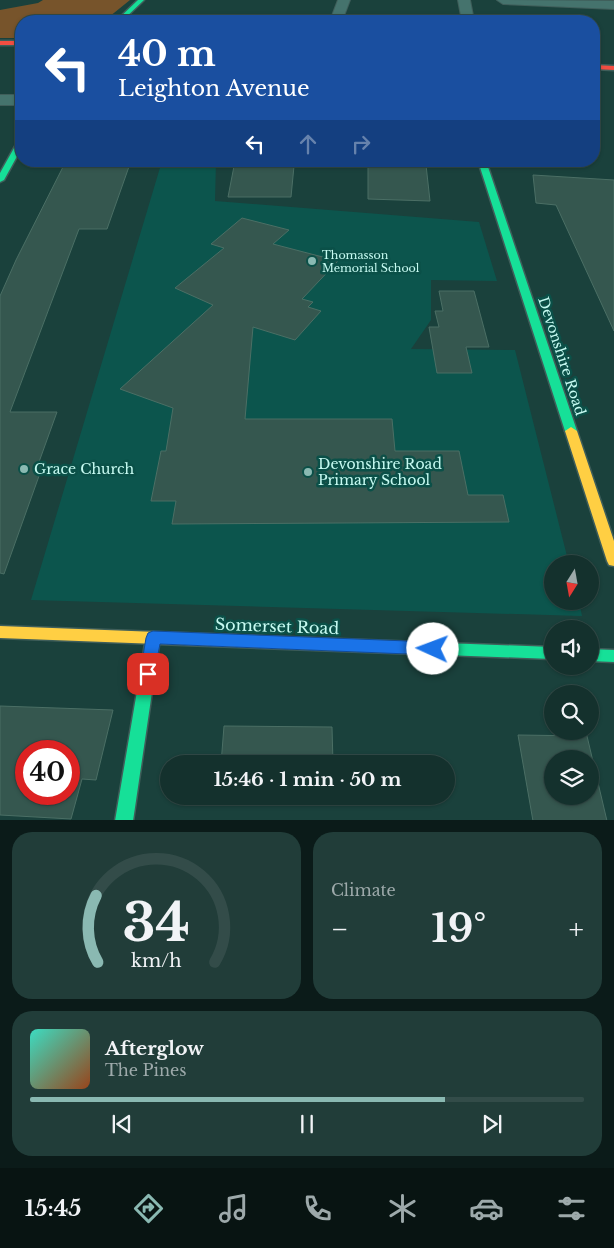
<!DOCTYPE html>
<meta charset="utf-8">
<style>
body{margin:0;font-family:"Libre Baskerville",serif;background:#213d39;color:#f1f3f6;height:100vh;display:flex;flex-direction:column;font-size:19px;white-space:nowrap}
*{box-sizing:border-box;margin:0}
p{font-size:16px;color:#9da9aa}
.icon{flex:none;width:28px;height:28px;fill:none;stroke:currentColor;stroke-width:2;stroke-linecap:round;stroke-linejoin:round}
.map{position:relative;height:820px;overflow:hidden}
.details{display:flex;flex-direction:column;gap:12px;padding:12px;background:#0b1b19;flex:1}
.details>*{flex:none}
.guide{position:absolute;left:15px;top:15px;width:585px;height:152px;border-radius:20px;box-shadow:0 1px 4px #0004,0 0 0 1px #334c49;background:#1a4fa0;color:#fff;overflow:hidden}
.needle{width:32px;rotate:191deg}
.fabs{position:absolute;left:544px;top:555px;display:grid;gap:10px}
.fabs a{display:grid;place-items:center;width:55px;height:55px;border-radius:50%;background:#14312d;box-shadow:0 1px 4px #0004,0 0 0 1px #334c49;font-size:25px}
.speed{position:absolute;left:15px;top:740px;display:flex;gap:10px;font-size:25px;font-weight:700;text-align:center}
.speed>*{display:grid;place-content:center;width:65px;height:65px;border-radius:50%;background:#14312d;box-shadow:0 1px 4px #0004,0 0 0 1px #334c49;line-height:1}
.speed .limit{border:8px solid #d22;background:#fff;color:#111}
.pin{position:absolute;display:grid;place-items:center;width:42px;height:42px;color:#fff;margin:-21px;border-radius:10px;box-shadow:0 2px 8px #0006}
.me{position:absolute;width:55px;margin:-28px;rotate:272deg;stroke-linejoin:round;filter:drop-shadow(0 0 4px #0008)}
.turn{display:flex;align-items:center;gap:18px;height:105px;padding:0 20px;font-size:22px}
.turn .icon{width:65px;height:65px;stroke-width:2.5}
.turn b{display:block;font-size:35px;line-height:42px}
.lanes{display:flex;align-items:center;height:48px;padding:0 20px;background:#0003;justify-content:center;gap:25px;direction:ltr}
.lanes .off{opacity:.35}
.big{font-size:38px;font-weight:800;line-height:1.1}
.details .card{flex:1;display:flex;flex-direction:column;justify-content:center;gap:8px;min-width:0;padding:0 18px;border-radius:20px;background:#213d39}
.details .dial{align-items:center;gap:0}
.dial svg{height:130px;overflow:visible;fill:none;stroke:#334c49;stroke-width:7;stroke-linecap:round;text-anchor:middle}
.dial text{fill:#f1f3f6;stroke:none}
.song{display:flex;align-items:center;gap:15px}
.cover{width:60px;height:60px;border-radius:8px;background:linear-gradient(135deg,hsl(170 70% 55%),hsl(20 70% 35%))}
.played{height:5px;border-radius:2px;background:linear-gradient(90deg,#8ab9b2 75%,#334c49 75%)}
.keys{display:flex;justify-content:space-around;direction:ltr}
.heat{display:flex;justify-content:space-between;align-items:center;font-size:28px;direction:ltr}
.details .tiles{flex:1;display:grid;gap:12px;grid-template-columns:1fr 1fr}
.card:last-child{grid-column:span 2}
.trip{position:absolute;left:160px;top:755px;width:295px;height:50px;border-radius:25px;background:#14312d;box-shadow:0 1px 4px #0004,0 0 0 1px #334c49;font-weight:800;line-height:50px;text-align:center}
.tab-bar{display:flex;height:80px;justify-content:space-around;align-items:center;background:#081412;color:#9da9aa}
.tab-bar .icon{width:35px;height:35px}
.tab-bar .on{color:#8ab9b2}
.tab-bar b{font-size:22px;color:#f1f3f6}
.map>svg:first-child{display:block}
</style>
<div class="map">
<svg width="614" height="821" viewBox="0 0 614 821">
<rect width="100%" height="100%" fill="#1a413c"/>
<!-- built -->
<path fill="#0c554d" d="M162,161h54l-1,40 264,21 18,59 -66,-1v40l-20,29 104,1 54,214h-17v37h27l3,15 -551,-16z"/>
<!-- green -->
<path fill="#77542b" d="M43,0h87l-26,21h-83v17h-21v-28l38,-7z"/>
<!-- building -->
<path fill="#35574f" stroke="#4b6f65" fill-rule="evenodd" d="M66,161h65l-24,68h-28l-69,183h47l-18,50h5l-40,112 -4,-1v-277l16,-36z
M235,161h54v4l5,1 -3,31h-63z
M368,164l58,1 4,36 -62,-2z
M533,175l81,5v151l-58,-126 -20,-2z
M242,218l47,12 -16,14 65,17 -36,38 11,3 -5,5 13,4 -26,29 -42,-13 -8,92h147l3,32h64l9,44h35l6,27 -337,2 4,-23h-25l10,-50h5l7,-43 -53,-19 93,-84 -38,-17 49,-40 -13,-4z
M439,291h35l15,56h-23l6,26h-35l-8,-46h10l-4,-16h8z
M0,706l113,4 -17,70 -14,-1 -11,40 -71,-4zM26,751h43v43h-43z
M224,726l108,1 1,37h-112z
M518,735l69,1 20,85h-74zM552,759h38v37h-38z"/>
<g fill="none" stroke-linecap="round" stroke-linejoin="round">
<defs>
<path id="street" d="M338,0h12l-8,21h-12z
M458,0h12l4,21h-12z
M497,0l117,1v8l-111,-5z
M0,95h21v10h-21z"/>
<path id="fast" d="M138,0h6l-22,21h-6z
M18,141h3v8l-17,31 -4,2v-9z
M478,161h8l91,270 -2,3 -4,1 -6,-4z
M153,632l5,2 2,4 -27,183h-18l31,-183 2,-4z
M418,642l134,5v12l-134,-5 -5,-2 -2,-4 2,-4z
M590,649l24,1v12l-24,-1z"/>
<path id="slow" d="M571,427l6,4 37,110v25l-5,-1 -2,-4 -42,-130z
M0,626l418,16 5,2 2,4 -2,4 -5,2 -418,-16z"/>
<path id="jam" d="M0,41h21v4h-21z
M594,65l20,1v4l-20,-1z"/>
</defs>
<!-- street casing -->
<use href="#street" stroke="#3f5e5a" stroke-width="2"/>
<!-- fast casing -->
<use href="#fast" stroke="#3f5e5a" stroke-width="3"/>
<!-- slow casing -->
<use href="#slow" stroke="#3f5e5a" stroke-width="3"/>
<!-- jam casing -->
<use href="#jam" stroke="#3f5e5a" stroke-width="3"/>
<!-- street -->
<use href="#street" fill="#45736d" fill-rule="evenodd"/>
<!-- fast -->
<use href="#fast" fill="#16e098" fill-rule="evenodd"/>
<!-- slow -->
<use href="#slow" fill="#ffcf43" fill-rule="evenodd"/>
<!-- jam -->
<use href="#jam" fill="#f24e42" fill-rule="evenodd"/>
</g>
<!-- route -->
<path fill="#1a73e8" stroke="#114b97" d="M153,631l280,11 5,2 2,5 -2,4 -5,2 -273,-11 -7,35 -5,2 -6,-2 -2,-5 6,-36 2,-5z"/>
<!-- markers -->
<g fill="#8ab9b2" stroke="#0b5048" stroke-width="2">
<circle cx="312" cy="261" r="5"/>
<circle cx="24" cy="469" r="5"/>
<circle cx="308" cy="472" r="5"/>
</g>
<g text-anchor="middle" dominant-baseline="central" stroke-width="5" stroke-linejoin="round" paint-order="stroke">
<!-- far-poi labels -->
<g font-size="11" fill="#c6faf1" stroke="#0b5048" text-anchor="start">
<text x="322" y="255">Thomasson<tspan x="322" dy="13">Memorial School</tspan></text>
</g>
<!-- street labels -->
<g font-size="14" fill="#c6faf1" stroke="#0b5048">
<text transform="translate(562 356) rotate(72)">Devonshire Road</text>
</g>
<!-- poi labels -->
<g font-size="14" fill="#c6faf1" stroke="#0b5048" text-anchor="start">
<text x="318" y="464">Devonshire Road<tspan x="318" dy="16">Primary School</tspan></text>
<text x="34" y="469">Grace Church</text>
</g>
<!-- near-street labels -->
<g font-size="16" fill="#c6faf1" stroke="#0b5048">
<text transform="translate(277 626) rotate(2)">Somerset Road</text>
</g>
</g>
</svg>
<div class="fabs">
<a><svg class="needle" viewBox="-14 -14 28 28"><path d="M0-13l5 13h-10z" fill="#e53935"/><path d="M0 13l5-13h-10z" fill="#9da9aa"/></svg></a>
<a><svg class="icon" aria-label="sound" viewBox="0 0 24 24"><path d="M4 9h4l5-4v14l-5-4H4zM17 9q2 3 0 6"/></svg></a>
<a><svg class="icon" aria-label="search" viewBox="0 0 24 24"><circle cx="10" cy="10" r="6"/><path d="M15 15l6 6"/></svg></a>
<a><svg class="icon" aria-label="layers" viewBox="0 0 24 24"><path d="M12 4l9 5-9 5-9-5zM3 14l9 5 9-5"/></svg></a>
</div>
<div class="speed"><div class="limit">40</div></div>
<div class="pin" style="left:148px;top:674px;background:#d93025"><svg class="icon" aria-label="arrive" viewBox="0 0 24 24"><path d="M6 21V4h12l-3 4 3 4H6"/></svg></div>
<svg class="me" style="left:433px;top:649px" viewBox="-20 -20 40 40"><circle r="19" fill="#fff"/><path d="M0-13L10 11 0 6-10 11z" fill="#1a73e8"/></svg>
<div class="trip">15:46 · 1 min · 50 m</div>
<div class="guide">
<div class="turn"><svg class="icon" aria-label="left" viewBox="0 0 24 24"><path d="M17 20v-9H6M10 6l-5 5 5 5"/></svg><div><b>40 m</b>Leighton Avenue</div></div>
<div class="lanes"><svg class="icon" aria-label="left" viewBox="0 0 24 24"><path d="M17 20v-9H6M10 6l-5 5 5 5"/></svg><svg class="icon off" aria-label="ahead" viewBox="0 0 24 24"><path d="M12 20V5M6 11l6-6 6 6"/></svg><svg class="icon off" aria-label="right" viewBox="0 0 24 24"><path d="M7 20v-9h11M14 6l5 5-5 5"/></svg></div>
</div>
</div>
<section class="details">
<div class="tiles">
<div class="card dial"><svg viewBox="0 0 100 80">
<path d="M14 69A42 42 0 1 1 86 69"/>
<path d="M14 69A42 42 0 0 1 13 28" stroke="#8ab9b2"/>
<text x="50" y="56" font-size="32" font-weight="700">34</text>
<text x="50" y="72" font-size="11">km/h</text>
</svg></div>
<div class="card"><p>Climate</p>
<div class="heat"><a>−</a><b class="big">19°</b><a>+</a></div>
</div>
<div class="card">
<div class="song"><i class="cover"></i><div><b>Afterglow</b><p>The Pines</p></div></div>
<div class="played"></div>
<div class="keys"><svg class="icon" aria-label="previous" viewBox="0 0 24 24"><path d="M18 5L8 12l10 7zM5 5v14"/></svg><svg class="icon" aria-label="pause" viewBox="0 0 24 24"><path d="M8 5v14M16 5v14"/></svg><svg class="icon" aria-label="next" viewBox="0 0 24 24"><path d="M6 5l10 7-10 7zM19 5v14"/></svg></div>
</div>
</div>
</section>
<nav class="tab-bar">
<b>15:45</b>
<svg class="icon on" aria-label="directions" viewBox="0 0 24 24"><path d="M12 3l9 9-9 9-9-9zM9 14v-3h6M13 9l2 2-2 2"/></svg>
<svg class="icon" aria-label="music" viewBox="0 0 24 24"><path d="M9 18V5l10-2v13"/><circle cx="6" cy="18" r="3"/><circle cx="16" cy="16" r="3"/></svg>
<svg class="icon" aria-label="phone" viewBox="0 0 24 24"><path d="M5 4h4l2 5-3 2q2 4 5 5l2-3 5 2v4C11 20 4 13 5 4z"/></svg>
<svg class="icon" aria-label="climate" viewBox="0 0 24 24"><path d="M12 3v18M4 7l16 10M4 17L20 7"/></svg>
<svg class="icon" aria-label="car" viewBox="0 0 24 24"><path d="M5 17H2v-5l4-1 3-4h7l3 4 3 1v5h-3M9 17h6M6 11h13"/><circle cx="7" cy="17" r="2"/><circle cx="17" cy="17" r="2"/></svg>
<svg class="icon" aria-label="filters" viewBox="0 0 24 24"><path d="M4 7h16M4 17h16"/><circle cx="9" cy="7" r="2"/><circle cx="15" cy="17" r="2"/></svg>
</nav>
